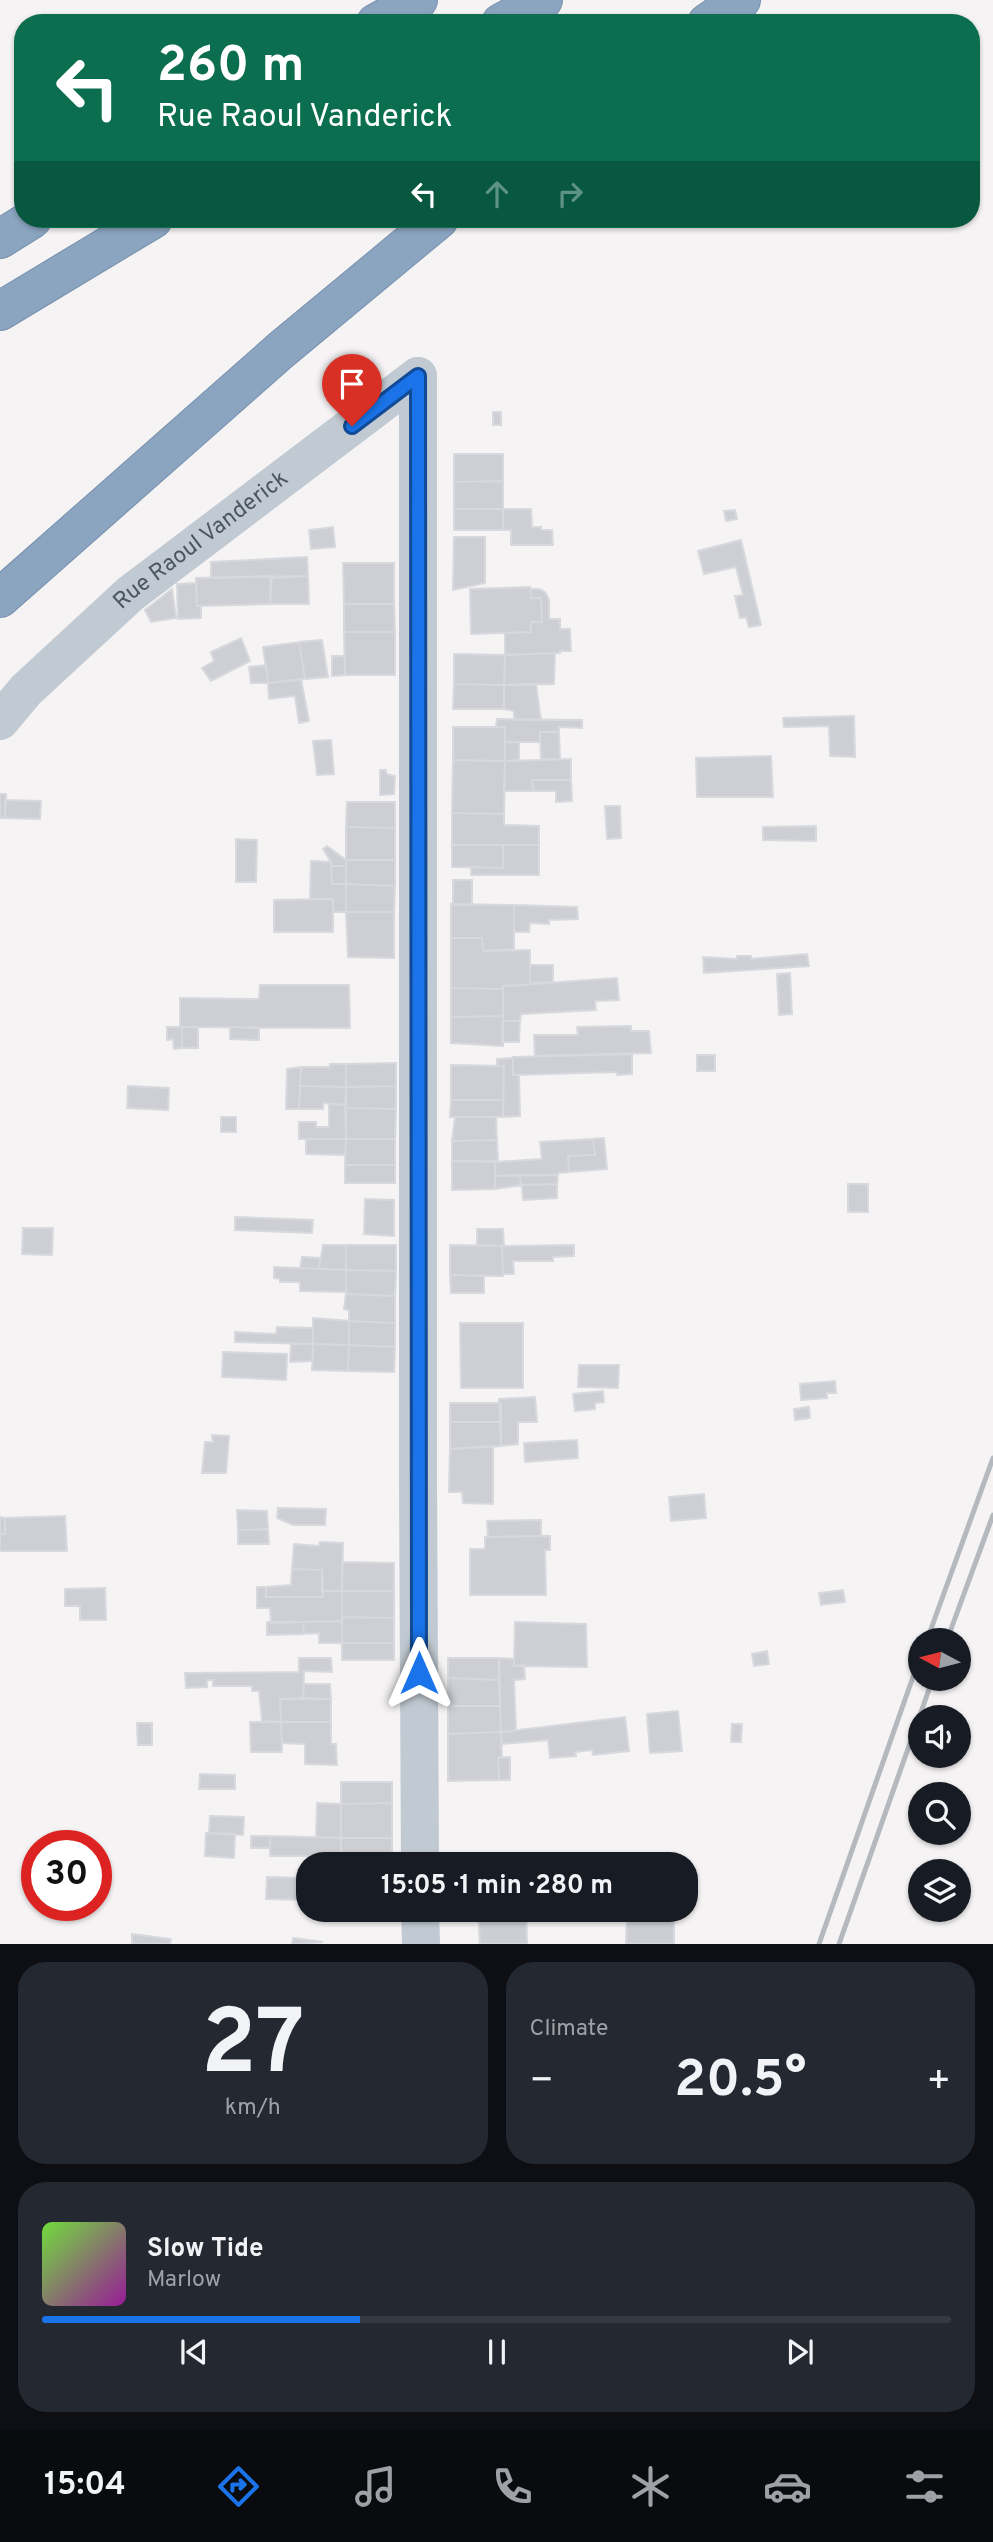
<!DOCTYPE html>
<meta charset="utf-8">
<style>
body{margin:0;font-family:Overpass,sans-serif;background:#242831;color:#f1f3f6;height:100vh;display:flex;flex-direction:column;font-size:26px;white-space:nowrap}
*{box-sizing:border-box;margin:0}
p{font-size:23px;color:#9ea1a6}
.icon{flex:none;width:38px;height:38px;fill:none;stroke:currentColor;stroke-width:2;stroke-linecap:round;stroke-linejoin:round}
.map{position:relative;height:1944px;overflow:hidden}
.side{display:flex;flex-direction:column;gap:18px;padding:18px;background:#0d0f14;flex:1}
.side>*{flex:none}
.top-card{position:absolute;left:14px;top:14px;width:966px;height:214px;border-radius:28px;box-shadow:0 2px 5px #0004;background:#0b6e4f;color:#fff;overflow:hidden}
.needle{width:46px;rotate:277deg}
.fabs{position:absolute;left:908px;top:1628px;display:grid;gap:14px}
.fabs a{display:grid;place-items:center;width:63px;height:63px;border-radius:50%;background:#171b24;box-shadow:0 2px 5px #0004;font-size:35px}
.speed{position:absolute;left:21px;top:1830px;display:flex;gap:14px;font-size:35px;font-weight:700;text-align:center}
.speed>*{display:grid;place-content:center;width:91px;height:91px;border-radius:50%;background:#171b24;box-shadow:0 2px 5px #0004;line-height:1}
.speed .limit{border:10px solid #d22;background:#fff;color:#111}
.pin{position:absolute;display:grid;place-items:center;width:60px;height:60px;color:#fff;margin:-72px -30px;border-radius:50% 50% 50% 0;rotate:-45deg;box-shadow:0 0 7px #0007}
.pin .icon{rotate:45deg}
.me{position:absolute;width:77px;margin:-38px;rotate:0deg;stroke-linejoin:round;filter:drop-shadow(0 0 5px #0008)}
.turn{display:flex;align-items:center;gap:24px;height:147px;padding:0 28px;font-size:32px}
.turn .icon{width:91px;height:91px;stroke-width:2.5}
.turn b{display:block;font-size:49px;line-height:60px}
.lanes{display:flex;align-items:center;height:66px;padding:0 28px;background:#0003;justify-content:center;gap:35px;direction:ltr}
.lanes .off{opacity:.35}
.big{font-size:52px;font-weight:700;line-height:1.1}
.side .card{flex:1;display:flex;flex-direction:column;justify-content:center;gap:10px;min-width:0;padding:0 24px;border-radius:28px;background:#242831}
.side .dial{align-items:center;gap:0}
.dial b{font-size:91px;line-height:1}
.song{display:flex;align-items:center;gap:21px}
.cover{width:84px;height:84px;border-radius:10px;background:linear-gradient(135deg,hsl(100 70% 55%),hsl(300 70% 35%))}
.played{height:7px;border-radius:4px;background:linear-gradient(90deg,#1a73e8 35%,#363941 35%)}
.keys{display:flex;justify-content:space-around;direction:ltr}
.heat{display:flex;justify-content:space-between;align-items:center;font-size:38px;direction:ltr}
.side .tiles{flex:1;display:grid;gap:18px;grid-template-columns:1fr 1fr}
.card:last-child{grid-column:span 2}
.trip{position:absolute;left:296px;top:1852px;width:402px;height:70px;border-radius:28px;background:#171b24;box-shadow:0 2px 5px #0004;font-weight:700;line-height:70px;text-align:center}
.dock{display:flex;height:112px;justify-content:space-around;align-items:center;background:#090b0e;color:#9ea1a6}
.dock .icon{width:49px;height:49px}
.dock .active{color:#1a73e8}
.dock b{font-size:32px;color:#f1f3f6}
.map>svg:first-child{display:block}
</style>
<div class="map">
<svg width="993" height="1944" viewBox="0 0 993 1944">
<rect width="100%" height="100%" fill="#f5f3f3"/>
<!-- building -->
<path fill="#cdcfd5" stroke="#d7d9de" stroke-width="2" d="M493,412h8v13h-8z
M454,454h49v27l-49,1z
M503,481v28h-49v-27z
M454,509h49v21h-49z
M503,509h28l1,18h9v3h11l1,15h-42v-15h-8z
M735,510l2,9 -11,2 -2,-10z
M333,527l2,20 -24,2 -2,-19z
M454,537h31v46l-32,7z
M741,540l20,85 -12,2 -3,-10 -6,1 -5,-22 8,-1 -7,-28 -32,7 -6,-23z
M307,557l1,19 -97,2v-16z
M343,563h51v41h-50z
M271,576l-1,28 -73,2 -1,-28z
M308,576l1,28h-39l2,-26z
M196,583l1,23h4v12l-23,1 -1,-35z
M530,587l1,11h10l1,24h-11v10l-60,2 -1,-45z
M172,589l4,29 -25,4 -6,-12z
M530,589h9l6,3 4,8v19h11v10h10l1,22h-11v2l-55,2v-22l26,-1v-10h11l-1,-24h-10z
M344,604h50l1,28h-51z
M344,632h51v43h-50z
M241,638l9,23 -39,20 -9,-13 12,-7 -3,-9z
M322,640l6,37 -23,2 -6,-37z
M299,642l6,37 -37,4 -5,-36z
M555,653l-1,31 -50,1 1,-30z
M454,654l51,1 -1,30 -50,-1z
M332,656h13v19l-13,1z
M266,665l2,18h-17l-2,-16z
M301,679l8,42 -10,2 -4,-27 -26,3 -1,-16z
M454,684l50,1v24h-51z
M536,684l5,36h-27v-9l-10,-2v-24z
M854,716l1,41 -25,-1 -1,-30 -45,1 -1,-9z
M497,719l85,1v8l-23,-1v5h-19v10h-35v-15h-9z
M453,727h52v34l-52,-1z
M540,732h19l1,27h-19z
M331,740l3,34 -17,1 -4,-34z
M505,742h14v18l-14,1z
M771,756l2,41h-76l-1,-39z
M571,759v21h-39l1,11h-29l1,-30z
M453,760l52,1 -1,53 -52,-1z
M380,770h6v4l9,2 -1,18 -14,1z
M532,780h39l1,21 -16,1v-11h-23z
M0,794h6l-1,24h-5z
M5,800l36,1 -1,18 -35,-1z
M347,802h48v26l-49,-1z
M605,806h15l1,32 -14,1z
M452,813l52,1v11l35,1v19h-87z
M816,826v15l-53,-1v-13z
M346,827l49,1v32h-49z
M236,839l21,1 -1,42h-20z
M452,845h51v23l-51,-1z
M503,845h36v30h-68v-8l32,1z
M327,846l19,14v6h-15v-4l-8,-13z
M346,860h49v26l-49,-2z
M311,861l20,1 1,22h14v28h-13v-13h-23z
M331,866h15v18h-14z
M453,880h19v25h-19z
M346,884l49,2 -1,26h-48z
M333,899v33h-59v-32z
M451,904l63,1v44l-31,2 -1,-13h-31z
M514,905l63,2 1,12 -29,1v4l-19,-1 -1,9h-15z
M346,912h48v46l-46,-1z
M451,938h31l1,13 47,-1v35l-27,1v3l-52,-1z
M807,954l2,12 -105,7 -1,-16 34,2v-3h14v3z
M530,965h23v17l-23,1z
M790,973l2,41 -13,1 -2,-41z
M617,978l2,22 -24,1 1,9 -75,4 -1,7h-17v-35z
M260,985h89l1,43 -170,-1v-29l79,1z
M451,988l52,1v27l-52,1z
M503,1016v30l-52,-3v-26z
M503,1021h17l-1,21h-17z
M631,1026v5h18l2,22 -116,3 -1,-21h44l-1,-8z
M167,1027h15v21l-8,1 -1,-10 -6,1z
M182,1027h16v21h-16z
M230,1027l29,1v12l-29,-1z
M632,1054v20l-15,1v-3l-104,3v-18z
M697,1055h18v16h-18z
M513,1058v17h6l1,41 -17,1 1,-51h-7v-7z
M396,1063v23l-50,1v-23z
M330,1064h16v23l-46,-1 1,-19h29z
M451,1065l53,1 -1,34h-52z
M301,1067l-2,42h-13l1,-40z
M128,1086l41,2 -1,22 -41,-2z
M300,1086l46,1v18l-23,-2v6h-24z
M396,1086v23l-51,-1 1,-21z
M451,1100h52v17h-53z
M329,1104l17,1v34h-47v-17h17v5h13z
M345,1108l51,1 -1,30h-49z
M221,1117h15v15h-15z
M455,1117h41l1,23 -45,1z
M604,1138l3,31 -38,3 -1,-16 27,-1 -2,-16z
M306,1139h40l-1,16 -39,-1z
M346,1139h49v26h-50z
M593,1139l2,16 -27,1 1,16 -11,1v2l-63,1v-14l47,-3 -2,-17z
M497,1140l1,21h-46v-20z
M452,1161l43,1v27l-43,1z
M345,1165h50v18h-50z
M519,1175h39l-1,9 -35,1z
M519,1175l3,10 -27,4v-13z
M557,1184v14l-34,2 -1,-15z
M848,1184h20v28h-20z
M365,1199l29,1v36l-30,-2z
M235,1217l78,3 -1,13 -77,-3z
M23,1228h30l-1,27 -30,-1z
M477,1229h26l1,17 -27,-1z
M323,1245h23v25l-27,-1z
M346,1245h50v26l-50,-1z
M450,1245l52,1 1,30 -53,-1z
M574,1245v11l-21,1v4h-40l1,13h-11l-1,-28z
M302,1257l18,1 -1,11 -19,-1z
M274,1267l72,3v22l-46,-1v-9h-20v-3l-6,-1z
M346,1270l50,1 -1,25 -49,-2z
M450,1275l34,1v17h-33z
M346,1294l49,2v27l-46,-2v-11l-5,-1z
M313,1318l36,3v24l-36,-1z
M349,1321l46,2v24l-46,-2z
M460,1323h63v65h-62z
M277,1327l36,1v16l-78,-2v-10l41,2z
M291,1344h22v17l-23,1z
M313,1344l36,1 -1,26 -36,-1z
M349,1345l46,2 -1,25 -46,-1z
M223,1352l64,2 -1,26 -64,-3z
M579,1365h40l-1,23 -40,-1z
M835,1381l1,12h-9v5l-26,2 -1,-16z
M603,1391l1,11 -9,1v6l-20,2 -2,-17z
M535,1397l2,25h-19v22l-17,2 -2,-47z
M450,1403h51v19h-51z
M809,1407l1,11 -15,2 -1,-11z
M450,1422h51v24l-51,3z
M212,1435l17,1 -3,37h-24l3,-31h8z
M577,1440l1,18 -53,4 -1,-19z
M493,1446v58l-30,-1 -1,-11h-13l1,-43z
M704,1494l2,24 -35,3 -2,-24z
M278,1508l48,1 -1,16h-32l-16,-7z
M237,1510l30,1 1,18 -30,1z
M65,1516l2,35h-67v-17h5v-16z
M0,1517l5,1v16h-5z
M541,1520v16l-53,1 -1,-16z
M268,1529l1,15h-31v-14z
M541,1536h9v14h-5l1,45h-76v-46h15v-12z
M320,1542l23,1 -1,48h-20v-21l-30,-1 2,-25 25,2z
M342,1562l52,1v28h-52z
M292,1569l30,1 1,27h-57v-10l25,-2z
M257,1587h9v10h57l-1,-6h20v30l-71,2 -1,-15h-13z
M105,1588l1,32h-26v-14h-15v-17z
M843,1590l2,12 -24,3 -2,-12z
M342,1591h52v27l-52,-1z
M342,1617l52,1v25h-52z
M342,1621v22h-23v-10l-15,1 -1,-12z
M267,1622h36l1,12 -37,1z
M515,1622l71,2 1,43 -73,-1z
M342,1643h52v17h-52z
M767,1651l2,13 -15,2 -2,-12z
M299,1658h32l1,14 -28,-1 -1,27 -23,1 1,23 -19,-1 -3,-30h-7v-5h-39v-6h-6v7l-21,1 -1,-15 114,-1z
M448,1658h51v22l-51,-2z
M499,1658l15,1v7l10,-1 1,14 -11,1 2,51 -15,1z
M448,1678l51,2 1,26h-52z
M304,1684h26l1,15 -28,-1z
M280,1699h51v23h-50z
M448,1706h52l1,26 -53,2z
M678,1711l4,40 -32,2 -3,-39z
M625,1717l4,34 -36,4 -1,-5 -17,2 1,4 -26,2 -2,-18 -46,4 -1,-12z
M250,1722h31l1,30h-31z
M281,1722h50v22h5l1,21 -32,-1v-20l-23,-1z
M137,1723h15v22h-14z
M732,1724h10l-1,18h-10z
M501,1732l1,26h-4l1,22 -51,1v-47z
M510,1757v23h-11l-1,-22z
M200,1774l35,1v14h-36z
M341,1782h51v21l-51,1z
M317,1803l24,1v34l-25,-1z
M392,1803v35h-51v-34z
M210,1816l34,1 -1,18 -34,-2z
M206,1833l29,1 -1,24 -29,-2z
M251,1836h19v12h-19z
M270,1836l71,2v18h-71z
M341,1838h51v26h-51z
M599,1859h22v5h-22z
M267,1877l37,1 -2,22 -36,-1z
M478,1909h48l1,35h-47z
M627,1916l47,2v26h-48z
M132,1934l39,5 -1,5h-38z
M293,1938l30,4 -31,2z"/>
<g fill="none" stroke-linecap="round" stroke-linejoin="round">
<defs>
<path id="motorway" d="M376,23l42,-23
M501,23l42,-23
M707,23l34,-23
M0,239l32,-20
M0,311l153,-92
M0,598l281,-248 158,-131"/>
</defs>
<!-- motorway casing -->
<use href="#motorway" stroke="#7690ad" stroke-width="40"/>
<!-- minor -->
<g stroke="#c1cad2" stroke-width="38">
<path d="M418,376v1107l2,381"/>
<path id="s1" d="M0,721l26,-31 104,-96 288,-218"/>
<path d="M420,1909l1,35"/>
</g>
<!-- motorway -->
<use href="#motorway" stroke="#8ba5c1" stroke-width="38"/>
<!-- rail -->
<path stroke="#b5b8bd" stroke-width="5" d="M927,1640l66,-182
M947,1640l46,-125
M819,1944l101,-287
M839,1944l94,-266"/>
</g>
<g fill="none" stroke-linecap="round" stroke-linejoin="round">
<defs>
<path id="route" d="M352,426l66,-50 1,1297"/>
</defs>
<!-- route casing -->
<use href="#route" stroke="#114b97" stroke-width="18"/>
<!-- route -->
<use href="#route" stroke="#1a73e8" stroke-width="12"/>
</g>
<g text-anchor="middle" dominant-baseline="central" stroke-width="5" stroke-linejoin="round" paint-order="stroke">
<!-- street labels -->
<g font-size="23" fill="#4a5661" stroke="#fff">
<text stroke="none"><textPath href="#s1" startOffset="271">Rue Raoul Vanderick</textPath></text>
</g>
</g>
</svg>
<div class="fabs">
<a><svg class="needle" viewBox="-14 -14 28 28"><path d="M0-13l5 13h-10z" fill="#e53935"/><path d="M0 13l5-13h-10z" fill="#9ea1a6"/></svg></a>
<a><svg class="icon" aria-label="sound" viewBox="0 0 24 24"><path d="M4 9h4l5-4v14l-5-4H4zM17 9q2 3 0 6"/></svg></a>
<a><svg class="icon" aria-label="search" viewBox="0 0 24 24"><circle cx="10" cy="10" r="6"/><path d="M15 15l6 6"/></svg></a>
<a><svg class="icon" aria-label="layers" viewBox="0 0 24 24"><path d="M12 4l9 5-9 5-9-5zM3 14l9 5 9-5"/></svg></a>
</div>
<div class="speed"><div class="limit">30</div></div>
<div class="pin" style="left:352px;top:426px;background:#d93025"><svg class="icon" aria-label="arrive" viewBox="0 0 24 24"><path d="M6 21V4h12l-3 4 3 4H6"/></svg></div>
<svg class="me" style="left:419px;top:1673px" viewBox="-20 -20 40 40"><path d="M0-17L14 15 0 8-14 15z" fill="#1a73e8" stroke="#fff" stroke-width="4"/></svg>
<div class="trip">15:05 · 1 min · 280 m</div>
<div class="top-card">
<div class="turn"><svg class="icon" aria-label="left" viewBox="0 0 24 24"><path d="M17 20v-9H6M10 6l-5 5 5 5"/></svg><div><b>260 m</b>Rue Raoul Vanderick</div></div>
<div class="lanes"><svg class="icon" aria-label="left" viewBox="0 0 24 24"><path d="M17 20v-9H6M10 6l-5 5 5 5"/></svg><svg class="icon off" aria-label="ahead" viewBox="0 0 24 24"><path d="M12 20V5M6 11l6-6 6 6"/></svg><svg class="icon off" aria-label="right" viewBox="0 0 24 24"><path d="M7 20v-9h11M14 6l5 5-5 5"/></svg></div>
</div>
</div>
<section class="side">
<div class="tiles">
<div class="card dial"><b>27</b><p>km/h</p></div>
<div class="card"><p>Climate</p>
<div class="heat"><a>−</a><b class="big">20.5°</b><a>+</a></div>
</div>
<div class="card">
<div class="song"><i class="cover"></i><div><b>Slow Tide</b><p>Marlow</p></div></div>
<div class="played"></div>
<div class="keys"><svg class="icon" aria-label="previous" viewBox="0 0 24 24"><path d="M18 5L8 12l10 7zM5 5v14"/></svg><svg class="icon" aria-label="pause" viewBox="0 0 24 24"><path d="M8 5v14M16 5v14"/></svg><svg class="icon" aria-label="next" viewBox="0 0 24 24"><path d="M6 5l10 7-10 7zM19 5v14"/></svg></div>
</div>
</div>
</section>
<nav class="dock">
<b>15:04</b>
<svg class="icon active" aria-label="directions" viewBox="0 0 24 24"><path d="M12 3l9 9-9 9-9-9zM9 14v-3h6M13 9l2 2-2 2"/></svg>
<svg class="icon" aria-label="music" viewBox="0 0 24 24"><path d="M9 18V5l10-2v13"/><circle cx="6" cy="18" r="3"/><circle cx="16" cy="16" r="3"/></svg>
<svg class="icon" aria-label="phone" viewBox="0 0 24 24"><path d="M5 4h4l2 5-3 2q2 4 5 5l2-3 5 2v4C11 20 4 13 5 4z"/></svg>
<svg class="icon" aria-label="climate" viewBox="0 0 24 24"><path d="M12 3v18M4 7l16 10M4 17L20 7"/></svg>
<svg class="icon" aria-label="car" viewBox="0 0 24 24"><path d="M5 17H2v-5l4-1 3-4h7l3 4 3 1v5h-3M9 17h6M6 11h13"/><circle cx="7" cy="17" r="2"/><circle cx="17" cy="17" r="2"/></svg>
<svg class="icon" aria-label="filters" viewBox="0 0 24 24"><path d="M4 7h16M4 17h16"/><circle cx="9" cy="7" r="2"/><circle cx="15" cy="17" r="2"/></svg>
</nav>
